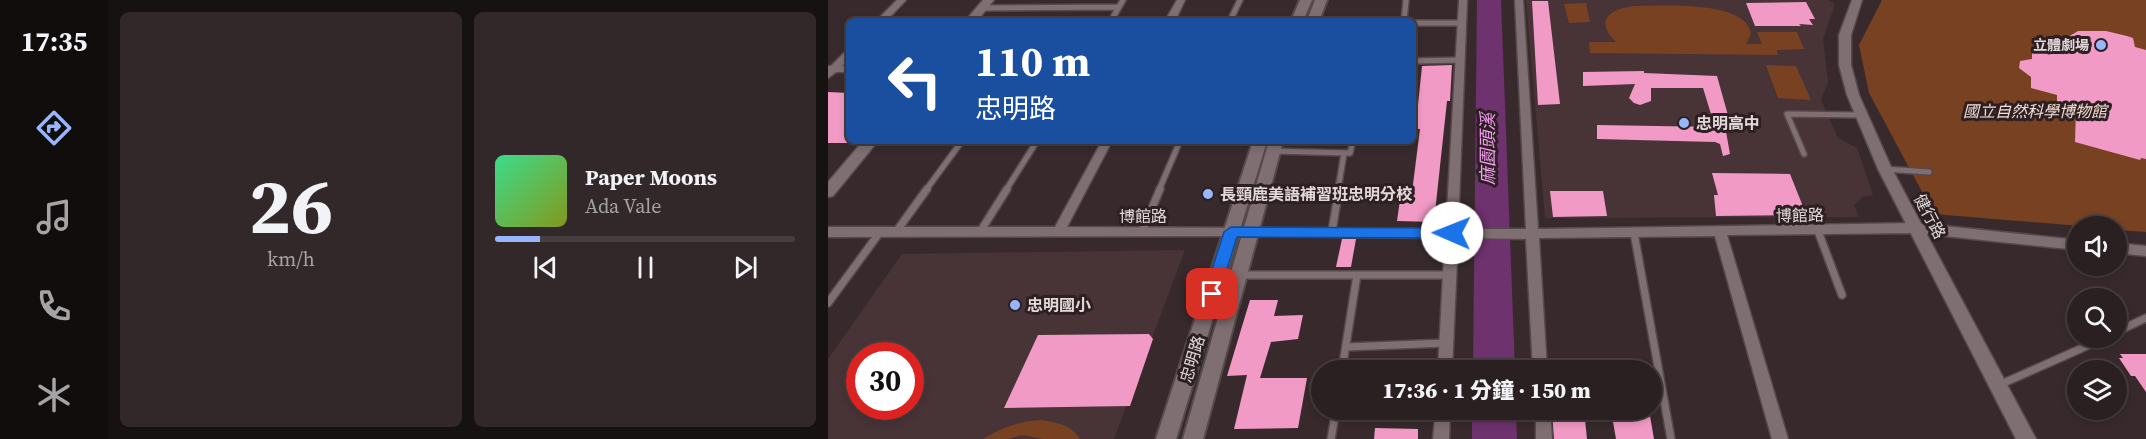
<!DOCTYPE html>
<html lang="zh-TW">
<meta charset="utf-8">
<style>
body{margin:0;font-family:"Source Serif 4","Noto Sans TC",serif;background:#32282a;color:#f1f3f6;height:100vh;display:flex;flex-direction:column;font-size:22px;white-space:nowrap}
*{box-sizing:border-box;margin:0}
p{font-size:20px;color:#a5a3a5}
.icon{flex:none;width:33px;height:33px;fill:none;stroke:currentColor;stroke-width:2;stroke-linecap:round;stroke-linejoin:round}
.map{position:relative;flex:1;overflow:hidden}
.details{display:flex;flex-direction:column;gap:12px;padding:12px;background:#171212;width:720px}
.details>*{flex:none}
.guide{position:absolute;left:18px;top:18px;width:570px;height:126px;border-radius:9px;box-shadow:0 3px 9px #0003,0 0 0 2px #463e3f;background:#1a4fa0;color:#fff;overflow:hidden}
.tools{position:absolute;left:1239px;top:216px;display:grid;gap:12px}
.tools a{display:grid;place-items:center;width:60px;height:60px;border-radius:50%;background:#2a2021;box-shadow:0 3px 9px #0003,0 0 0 2px #463e3f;font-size:30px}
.speed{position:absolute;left:18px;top:342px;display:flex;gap:12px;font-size:30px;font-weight:700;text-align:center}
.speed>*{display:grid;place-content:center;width:78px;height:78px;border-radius:50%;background:#2a2021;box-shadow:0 3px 9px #0003,0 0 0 2px #463e3f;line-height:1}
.speed .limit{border:9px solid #d22;background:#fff;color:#111}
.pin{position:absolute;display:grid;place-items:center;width:51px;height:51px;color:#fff;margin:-26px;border-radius:12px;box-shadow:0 3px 9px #0006}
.me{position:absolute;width:66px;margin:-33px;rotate:271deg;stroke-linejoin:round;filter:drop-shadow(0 0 4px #0008)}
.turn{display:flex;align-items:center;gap:21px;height:126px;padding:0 30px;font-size:27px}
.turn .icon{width:78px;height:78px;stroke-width:2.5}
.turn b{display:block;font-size:42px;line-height:51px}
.details .tile{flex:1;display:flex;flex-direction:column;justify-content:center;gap:9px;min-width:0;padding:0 21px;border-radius:9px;background:#32282a}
.details .dial{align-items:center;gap:0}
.dial b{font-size:78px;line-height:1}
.song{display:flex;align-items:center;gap:18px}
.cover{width:72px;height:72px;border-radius:9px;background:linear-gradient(135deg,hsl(150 70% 55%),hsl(70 70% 35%))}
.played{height:6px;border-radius:3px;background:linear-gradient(90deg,#98b6fd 15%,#463e3f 15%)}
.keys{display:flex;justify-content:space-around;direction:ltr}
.details .tiles{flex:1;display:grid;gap:12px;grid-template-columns:repeat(2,1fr)}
.trip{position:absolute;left:483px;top:360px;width:351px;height:60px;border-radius:30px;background:#2a2021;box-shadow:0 3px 9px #0003,0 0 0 2px #463e3f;font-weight:800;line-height:60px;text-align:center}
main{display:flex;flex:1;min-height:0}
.menu{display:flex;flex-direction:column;width:108px;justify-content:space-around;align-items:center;background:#110d0d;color:#a5a3a5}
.menu .icon{width:42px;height:42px}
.menu .active{color:#98b6fd}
.menu b{font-size:27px;color:#f1f3f6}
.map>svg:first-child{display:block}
</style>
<main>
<nav class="menu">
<b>17:35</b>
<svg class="icon active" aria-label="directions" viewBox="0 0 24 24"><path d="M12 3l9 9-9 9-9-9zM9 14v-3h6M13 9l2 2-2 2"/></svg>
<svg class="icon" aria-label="music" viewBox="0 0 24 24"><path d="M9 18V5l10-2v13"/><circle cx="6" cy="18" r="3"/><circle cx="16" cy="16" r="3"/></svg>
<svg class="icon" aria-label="phone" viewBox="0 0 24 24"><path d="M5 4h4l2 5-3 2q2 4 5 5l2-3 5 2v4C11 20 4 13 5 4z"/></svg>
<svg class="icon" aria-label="climate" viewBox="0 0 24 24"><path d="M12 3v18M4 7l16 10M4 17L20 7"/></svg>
</nav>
<section class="details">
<div class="tiles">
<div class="tile dial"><b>26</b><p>km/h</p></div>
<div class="tile">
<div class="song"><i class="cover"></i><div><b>Paper Moons</b><p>Ada Vale</p></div></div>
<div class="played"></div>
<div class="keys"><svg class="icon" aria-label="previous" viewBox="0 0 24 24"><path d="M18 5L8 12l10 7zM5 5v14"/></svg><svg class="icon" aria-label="pause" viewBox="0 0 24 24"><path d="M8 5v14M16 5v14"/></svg><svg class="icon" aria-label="next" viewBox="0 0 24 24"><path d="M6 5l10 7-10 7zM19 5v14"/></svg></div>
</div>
</div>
</section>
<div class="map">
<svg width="1318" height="439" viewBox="0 0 1318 439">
<rect width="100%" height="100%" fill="#382a2c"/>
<!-- built -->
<path fill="#483437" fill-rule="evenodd" d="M698,0h302l7,4 -12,35 5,43 -7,18 17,38 19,10 16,47 -11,2 -8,8 5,12 -314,1z
M357,250l-71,189h-286v-80l74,-105zM32,356h50v50h-50z"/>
<!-- green -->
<path fill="#784121" d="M1054,0h264v232l-29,-2 -1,-4h-35l-147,-12 -65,-121 -10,-48z
M758,3l4,19 -21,1 -5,-19z
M808,6c26,0 111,-6 115,28l-5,10h16l-5,-12h40l7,17 -27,1 1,5 -188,-2 -1,-11h27c-23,-22 -5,-34 20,-36z
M938,65l30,1 15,34 -33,-2z
M213,420c16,3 30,4 39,19h-37l-21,-4 -14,4h-25c19,-11 36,-18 58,-19z"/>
<!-- water -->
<path fill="#6e326e" d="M649,0h24l14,370h-42z
M644,410h44l1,29h-45z"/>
<!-- building -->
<path fill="#f19ac6" d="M704,1h16l12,103 -22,1z
M978,2l9,17h-6l4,6 -14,-1 2,2h-46l-9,-23z
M1250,31h28l21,5 6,2 2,9 11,3v109l-5,-1 -1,2 -65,-18 1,-34 -19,-5v-8l-26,-7v-11l-12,-9 1,-7 12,-2v-10l24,5 -1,-6 9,2 -1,-10z
M624,65l-2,36h-3l-13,121 -37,-1 3,-21h11l9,-71h-7v-6l1,-8h3l5,-49z
M816,71v2l73,3 14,50h-6l5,28 -7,2 -3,-12 -5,-2 -118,-3v-14l118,2 -12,-39h-52v13l-11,4 -6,-2 -5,-5 6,-14 -52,2v-14z
M0,92l21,1v50h-21z
M884,173l78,1 14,35h-11v6l-77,1 -2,-21h4z
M722,191h53l4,25 -54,1z
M514,239h14l-5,28h-15z
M422,300h28l-4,16 29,-1 -5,24 -27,3 -11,36h47l-9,50 -64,1 13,-54 -20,1z
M321,334l4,5 -23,67 -126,2 34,-73z
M1292,354h26v38l-11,-16h-4l-12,-18h4z
M724,410h32l3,29h-33z
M783,410h38l5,29h-38z
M547,428l43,1v10h-44z"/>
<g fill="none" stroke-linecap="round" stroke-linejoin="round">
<defs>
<path id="service-far1" d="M154,8l137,-1
M283,21l12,-21
M402,21l10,-21
M576,21l2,-21
M585,23h49
M585,61l47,-1
M445,151l77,2 3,-12
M976,154l-17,-40 74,1
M1057,169l44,3
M98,190l36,-49
M178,190l31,-49
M331,190l21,-49
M510,190l6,-37"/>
<path id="service" d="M504,231l7,-42
M990,231l24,64
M68,232l31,-43
M152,232l27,-43
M314,232l18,-43
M806,233l37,206
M411,275h211
M0,303l52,-71
M1288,332l30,-14
M518,347l100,-4
M514,370l15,-95
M1171,385l106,-47
M503,439l5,-29"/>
<path id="minor" d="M69,0h9l-20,21h-10z
M349,0h8l-10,21h-10z
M631,0h8l-9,229h68l-11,-229h8l15,229 378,-6 162,17v10l-162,-17 -189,2 61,204h-16l-57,-203 -176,2 8,132h-14l-7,-131 -68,-1 -6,132h-14l7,-132 -194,-2 -423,1v-10h227l47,-86h10l-45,86 379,2z
M21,50v9l-7,7h7v6h-13l-8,6v-12h3l15,-15z
M1288,243l30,3v10l-30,-3z
M608,410h14l-1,29h-16z
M708,410h14l2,29h-16z"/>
<path id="tertiary" d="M155,0h11l-17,21h-12z
M1024,0h10l-11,35v30l8,30 33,74 144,270h-20l-138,-270 -31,-74 -8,-30v-30z
M35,141h15l-45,55 -5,1v-15z"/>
<path id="secondary" d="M472,0h12l-9,21h-12z
M487,0h12l-8,21h-12z
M425,141h14l-91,298h-20z
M441,141h14l-80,298h-20z"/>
</defs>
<!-- service-far1 casing -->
<use href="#service-far1" stroke="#56494b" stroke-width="8"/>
<!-- service casing -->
<use href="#service" stroke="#56494b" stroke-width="10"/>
<!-- minor casing -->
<use href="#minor" stroke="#56494b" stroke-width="3"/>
<!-- tertiary casing -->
<use href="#tertiary" stroke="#56494b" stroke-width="3"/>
<!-- secondary casing -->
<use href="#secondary" stroke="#56494b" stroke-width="4"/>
<!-- service-far1 -->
<use href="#service-far1" stroke="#806f72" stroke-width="5"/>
<!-- service -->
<use href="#service" stroke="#806f72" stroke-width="7"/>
<!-- minor -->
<use href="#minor" fill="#806f72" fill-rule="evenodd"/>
<!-- tertiary -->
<use href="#tertiary" fill="#806f72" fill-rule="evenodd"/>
<!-- secondary -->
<use href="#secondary" fill="#806f72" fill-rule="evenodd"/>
</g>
<!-- route -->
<path fill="#1a73e8" stroke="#114b97" stroke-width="1.5" d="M403,227l221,1 7,5 -7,5 -215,-1 -18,57 -2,4h-10l-3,-4 20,-62z"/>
<!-- markers -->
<g fill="#98b6fd" stroke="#2e2022" stroke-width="2">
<circle cx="1273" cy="45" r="6"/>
<circle cx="856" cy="123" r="6"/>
<circle cx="380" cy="194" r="6"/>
<circle cx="187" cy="305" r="6"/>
</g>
<g text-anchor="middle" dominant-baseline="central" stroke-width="6" stroke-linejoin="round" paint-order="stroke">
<!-- far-poi labels -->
<g font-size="14" font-weight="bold" fill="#e2d8d9" stroke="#2e2022" text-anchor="end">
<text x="1261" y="45">立體劇場</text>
</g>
<!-- park labels -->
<g font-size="16" font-style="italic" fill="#f3dcd1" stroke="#2e2022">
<text x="1207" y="111">國立自然科學博物館</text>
</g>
<!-- poi labels -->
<g font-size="16" font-weight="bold" fill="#e2d8d9" stroke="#2e2022" text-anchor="start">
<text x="868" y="123">忠明高中</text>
<text x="392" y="194">長頸鹿美語補習班忠明分校</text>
<text x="199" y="305">忠明國小</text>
</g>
<!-- street labels -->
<g font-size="16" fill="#e2d8d9" stroke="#2e2022">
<text transform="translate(972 215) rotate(-1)">博館路</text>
<text x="315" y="216">博館路</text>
<text transform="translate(1102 216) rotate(62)">健行路</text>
<text transform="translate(364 359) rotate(-73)">忠明路</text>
</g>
<!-- water labels -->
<g font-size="18" font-style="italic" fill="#f49ef2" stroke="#2e2022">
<text transform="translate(659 149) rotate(-90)">麻園頭溪</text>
</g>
</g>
</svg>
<div class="tools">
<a><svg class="icon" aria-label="sound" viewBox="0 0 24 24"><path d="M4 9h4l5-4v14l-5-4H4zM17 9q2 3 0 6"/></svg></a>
<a><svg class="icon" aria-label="search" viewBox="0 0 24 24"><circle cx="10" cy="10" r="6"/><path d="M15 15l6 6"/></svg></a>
<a><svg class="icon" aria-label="layers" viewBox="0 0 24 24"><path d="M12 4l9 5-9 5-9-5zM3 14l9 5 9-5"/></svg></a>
</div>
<div class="speed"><div class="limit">30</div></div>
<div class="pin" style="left:384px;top:294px;background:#d93025"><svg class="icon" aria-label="arrive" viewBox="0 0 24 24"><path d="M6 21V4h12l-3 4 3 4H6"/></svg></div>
<svg class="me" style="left:624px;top:233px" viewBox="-20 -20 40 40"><circle r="19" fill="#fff"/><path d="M0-13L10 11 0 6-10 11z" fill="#1a73e8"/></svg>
<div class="trip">17:36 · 1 分鐘 · 150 m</div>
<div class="guide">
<div class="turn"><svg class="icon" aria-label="left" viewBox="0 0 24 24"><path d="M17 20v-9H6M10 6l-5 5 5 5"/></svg><div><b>110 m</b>忠明路</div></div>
</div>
</div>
</main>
